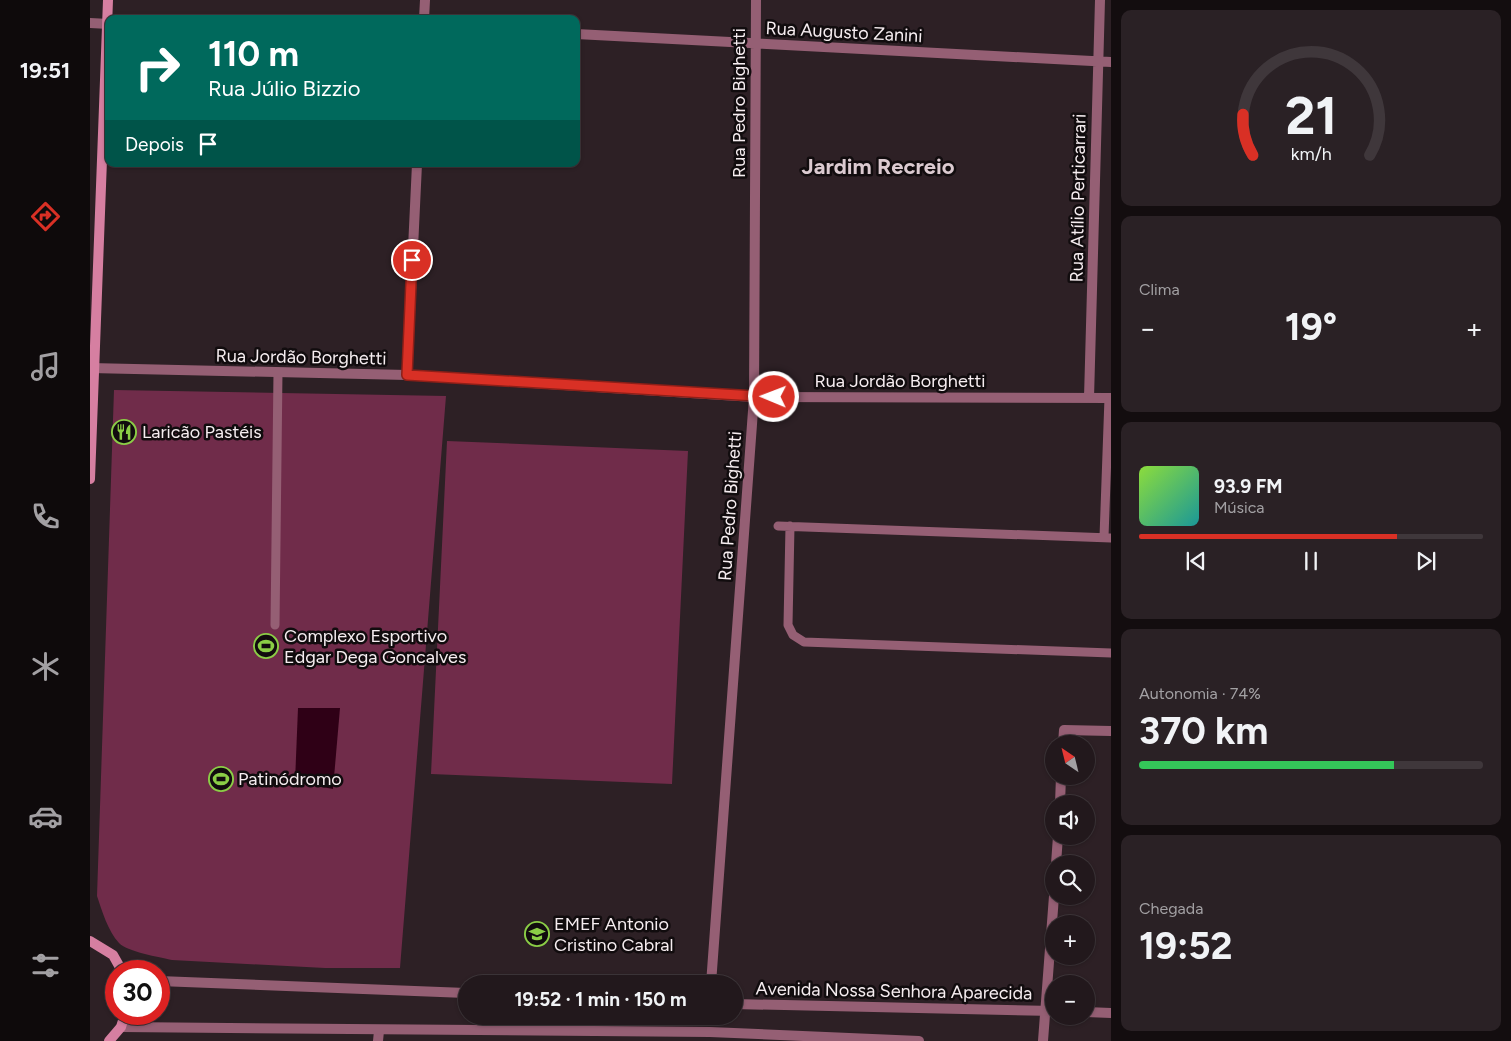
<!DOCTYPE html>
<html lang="pt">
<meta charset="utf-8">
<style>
body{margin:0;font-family:Figtree,sans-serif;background:#2a2125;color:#f1f3f6;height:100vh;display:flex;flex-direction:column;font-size:19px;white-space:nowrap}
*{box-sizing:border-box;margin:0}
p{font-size:16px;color:#a2a0a3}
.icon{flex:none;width:28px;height:28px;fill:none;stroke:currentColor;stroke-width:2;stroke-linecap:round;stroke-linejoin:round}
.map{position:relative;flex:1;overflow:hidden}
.side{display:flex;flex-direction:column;gap:10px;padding:10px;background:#130d0f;width:400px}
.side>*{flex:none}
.guide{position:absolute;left:15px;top:15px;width:475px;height:152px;border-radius:10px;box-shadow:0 1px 4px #0004,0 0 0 1px #3f373b;background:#00695c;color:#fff;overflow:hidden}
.needle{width:32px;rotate:325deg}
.fabs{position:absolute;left:955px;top:735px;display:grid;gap:10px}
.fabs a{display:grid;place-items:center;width:50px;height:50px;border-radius:50%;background:#22181c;box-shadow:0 1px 4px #0004,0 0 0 1px #3f373b;font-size:25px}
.speed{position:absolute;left:15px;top:960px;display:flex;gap:10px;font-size:25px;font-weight:700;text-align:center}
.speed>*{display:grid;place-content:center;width:65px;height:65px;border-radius:50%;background:#22181c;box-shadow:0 1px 4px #0004,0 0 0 1px #3f373b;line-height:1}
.speed .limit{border:8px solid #d22;background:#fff;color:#111}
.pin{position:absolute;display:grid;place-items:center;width:42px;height:42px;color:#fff;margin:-21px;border:2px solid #fff;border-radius:50%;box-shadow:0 1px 5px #0007}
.me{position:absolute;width:55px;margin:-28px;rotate:271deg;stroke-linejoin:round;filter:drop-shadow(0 0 4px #0008)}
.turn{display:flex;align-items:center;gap:18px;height:105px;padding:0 20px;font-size:22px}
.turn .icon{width:65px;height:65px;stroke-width:2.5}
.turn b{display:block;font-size:35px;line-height:42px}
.then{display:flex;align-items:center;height:48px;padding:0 20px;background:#0003;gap:10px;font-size:19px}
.big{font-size:38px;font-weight:700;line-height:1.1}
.side .card{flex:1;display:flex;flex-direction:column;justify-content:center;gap:8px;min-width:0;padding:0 18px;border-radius:10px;background:#2a2125}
.side .dial{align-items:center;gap:0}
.dial svg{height:130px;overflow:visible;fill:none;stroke:#3f373b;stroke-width:7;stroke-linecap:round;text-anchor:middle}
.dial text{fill:#f1f3f6;stroke:none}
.song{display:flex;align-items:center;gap:15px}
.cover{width:60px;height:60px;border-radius:8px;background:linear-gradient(135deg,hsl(90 70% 55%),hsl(180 70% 35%))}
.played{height:5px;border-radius:2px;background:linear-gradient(90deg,#d93025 75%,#3f373b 75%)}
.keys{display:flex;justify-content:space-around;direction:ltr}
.heat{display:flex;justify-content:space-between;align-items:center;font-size:28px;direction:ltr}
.charge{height:8px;border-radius:4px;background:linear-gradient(90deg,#34c759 74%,#3f373b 0)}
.trip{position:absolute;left:368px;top:975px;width:285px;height:50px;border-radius:25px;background:#22181c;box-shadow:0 1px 4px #0004,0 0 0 1px #3f373b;font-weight:700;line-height:50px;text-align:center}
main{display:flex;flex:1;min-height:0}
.tabs{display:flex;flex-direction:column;width:90px;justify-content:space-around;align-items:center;background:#0e0a0b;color:#a2a0a3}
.tabs .icon{width:35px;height:35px}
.tabs .active{color:#d93025}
.tabs b{font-size:22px;color:#f1f3f6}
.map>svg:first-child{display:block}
</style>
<main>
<nav class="tabs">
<b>19:51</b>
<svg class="icon active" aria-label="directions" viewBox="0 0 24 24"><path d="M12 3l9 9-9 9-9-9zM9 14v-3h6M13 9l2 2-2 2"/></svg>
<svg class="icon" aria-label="music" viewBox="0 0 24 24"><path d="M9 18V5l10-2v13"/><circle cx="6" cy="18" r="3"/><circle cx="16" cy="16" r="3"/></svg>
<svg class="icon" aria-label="phone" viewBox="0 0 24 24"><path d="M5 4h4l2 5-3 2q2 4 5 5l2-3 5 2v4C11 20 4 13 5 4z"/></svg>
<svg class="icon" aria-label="climate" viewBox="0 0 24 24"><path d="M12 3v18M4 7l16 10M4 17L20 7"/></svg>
<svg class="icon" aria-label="car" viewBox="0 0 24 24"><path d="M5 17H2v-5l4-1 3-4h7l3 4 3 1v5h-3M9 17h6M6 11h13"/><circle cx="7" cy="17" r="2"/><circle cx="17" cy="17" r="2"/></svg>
<svg class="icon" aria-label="filters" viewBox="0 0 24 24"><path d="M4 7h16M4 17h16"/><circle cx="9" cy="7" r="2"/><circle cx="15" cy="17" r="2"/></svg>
</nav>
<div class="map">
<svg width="1021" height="1041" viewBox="0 0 1021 1041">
<rect width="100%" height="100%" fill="#2d2025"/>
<!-- green -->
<path fill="#702c4a" d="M24,390l332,6 -46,572h-75l-153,-8c-13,-3 -44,-8 -53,-17 -11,-12 -17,-32 -22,-47z
M357,441l241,10 -16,333 -241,-10z"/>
<!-- water -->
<path fill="#2f0016" d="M208,708h42l-7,81 -38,-7z"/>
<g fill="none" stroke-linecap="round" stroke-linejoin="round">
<!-- service -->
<path stroke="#955f74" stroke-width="9" d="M688,526l333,12
M700,526l-2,99 5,10 11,7 307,11
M1014,537l5,-139
M185,625l3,-253"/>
<!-- minor -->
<path stroke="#955f74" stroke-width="10" d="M334,19l1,-19
M0,23l19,1
M486,34l535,28
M0,368l317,7 347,22 357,1
M317,375l10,-211
M999,398l11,-398
M973,744l1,-14 47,1
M970,804l1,-28
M966,864l2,-28
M621,984l43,-587 2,-397
M288,1041l1,-10
M953,1041l11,-145"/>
<!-- tertiary -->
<path stroke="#955f74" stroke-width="10" d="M69,981l307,12
M644,1004l320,7
M996,1012l25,1
M31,1027l589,5 209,9"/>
<!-- secondary -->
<path stroke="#d67fa1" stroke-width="10" d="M0,479l18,-479
M0,941l23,14 9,16
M19,1041l12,-14 4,-13"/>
</g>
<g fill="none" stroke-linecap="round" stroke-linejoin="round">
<defs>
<path id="route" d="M322,260l-5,115 367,22"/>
</defs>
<!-- route casing -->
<use href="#route" stroke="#8d1f18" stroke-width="12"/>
<!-- route -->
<use href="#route" stroke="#d93025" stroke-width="9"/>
</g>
<!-- icons -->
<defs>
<symbol id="restaurant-ring" viewBox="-11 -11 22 22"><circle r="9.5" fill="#110c0e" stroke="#8bce46" stroke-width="1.5"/><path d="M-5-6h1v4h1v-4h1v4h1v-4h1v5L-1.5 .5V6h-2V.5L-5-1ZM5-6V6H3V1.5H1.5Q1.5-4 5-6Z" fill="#8bce46"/></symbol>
<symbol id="stadium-ring" viewBox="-11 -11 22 22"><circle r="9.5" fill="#110c0e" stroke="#8bce46" stroke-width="1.5"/><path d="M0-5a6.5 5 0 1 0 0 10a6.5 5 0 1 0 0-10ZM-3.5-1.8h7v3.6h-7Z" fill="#8bce46"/></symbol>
<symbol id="school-ring" viewBox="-11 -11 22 22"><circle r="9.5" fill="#110c0e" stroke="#8bce46" stroke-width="1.5"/><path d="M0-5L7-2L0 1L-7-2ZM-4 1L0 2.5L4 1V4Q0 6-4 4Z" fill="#8bce46"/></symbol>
</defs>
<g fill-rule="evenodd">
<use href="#restaurant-ring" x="20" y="418" width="28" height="28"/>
<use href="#stadium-ring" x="162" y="632" width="28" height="28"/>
<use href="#stadium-ring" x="117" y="765" width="28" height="28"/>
<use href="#school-ring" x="433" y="920" width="28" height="28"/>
</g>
<g text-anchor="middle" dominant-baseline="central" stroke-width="5" stroke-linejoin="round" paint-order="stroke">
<!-- street labels -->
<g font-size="18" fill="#f6edf0" stroke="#110c0e">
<text transform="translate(754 32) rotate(3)">Rua Augusto Zanini</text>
<text transform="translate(649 103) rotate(-90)">Rua Pedro Bighetti</text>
<text transform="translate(988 198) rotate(-89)">Rua Atílio Perticarrari</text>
<text transform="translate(211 357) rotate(1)">Rua Jordão Borghetti</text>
<text x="810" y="381">Rua Jordão Borghetti</text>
<text transform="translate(640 506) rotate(-86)">Rua Pedro Bighetti</text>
<text transform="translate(804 991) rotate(1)">Avenida Nossa Senhora Aparecida</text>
</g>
<!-- poi labels -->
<g font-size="18" fill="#f6edf0" stroke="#110c0e" text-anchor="start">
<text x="52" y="432">Laricão Pastéis</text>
<text x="194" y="636">Complexo Esportivo<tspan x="194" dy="21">Edgar Dega Goncalves</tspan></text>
<text x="148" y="779">Patinódromo</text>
<text x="464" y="924">EMEF Antonio<tspan x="464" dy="21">Cristino Cabral</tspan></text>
</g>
<!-- district labels -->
<g font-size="22" font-weight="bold" fill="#dbcad0" stroke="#110c0e">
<text x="788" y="166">Jardim Recreio</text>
</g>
</g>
</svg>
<div class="fabs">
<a><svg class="needle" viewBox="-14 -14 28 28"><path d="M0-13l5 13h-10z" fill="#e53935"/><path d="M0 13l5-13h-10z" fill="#a2a0a3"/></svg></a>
<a><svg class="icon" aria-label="sound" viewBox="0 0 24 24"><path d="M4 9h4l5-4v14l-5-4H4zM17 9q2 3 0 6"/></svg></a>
<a><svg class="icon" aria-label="search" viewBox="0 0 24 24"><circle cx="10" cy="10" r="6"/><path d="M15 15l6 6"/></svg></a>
<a>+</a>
<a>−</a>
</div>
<div class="speed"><div class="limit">30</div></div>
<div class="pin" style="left:322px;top:260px;background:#d93025"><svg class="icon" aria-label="arrive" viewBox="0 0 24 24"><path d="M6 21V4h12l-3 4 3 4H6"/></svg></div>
<svg class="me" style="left:684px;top:397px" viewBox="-20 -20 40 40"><circle r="17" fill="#d93025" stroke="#fff" stroke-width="3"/><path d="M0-11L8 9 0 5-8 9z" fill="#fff"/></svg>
<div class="trip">19:52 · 1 min · 150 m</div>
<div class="guide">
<div class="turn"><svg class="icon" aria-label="right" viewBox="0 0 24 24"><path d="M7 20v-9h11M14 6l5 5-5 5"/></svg><div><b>110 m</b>Rua Júlio Bizzio</div></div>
<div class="then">Depois<svg class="icon" aria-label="arrive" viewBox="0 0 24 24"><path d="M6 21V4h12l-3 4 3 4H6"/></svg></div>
</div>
</div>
<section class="side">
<div class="card dial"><svg viewBox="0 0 100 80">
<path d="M14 69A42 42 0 1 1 86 69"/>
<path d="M14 69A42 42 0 0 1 8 44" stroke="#d93025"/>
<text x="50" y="56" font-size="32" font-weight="700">21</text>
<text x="50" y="72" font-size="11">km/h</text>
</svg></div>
<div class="card"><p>Clima</p>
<div class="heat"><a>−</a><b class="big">19°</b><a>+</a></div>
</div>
<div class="card">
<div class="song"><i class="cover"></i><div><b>93.9 FM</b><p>Música</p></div></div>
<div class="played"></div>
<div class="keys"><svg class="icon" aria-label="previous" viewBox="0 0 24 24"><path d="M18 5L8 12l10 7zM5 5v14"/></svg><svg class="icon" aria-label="pause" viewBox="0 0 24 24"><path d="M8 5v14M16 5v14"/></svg><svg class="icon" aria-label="next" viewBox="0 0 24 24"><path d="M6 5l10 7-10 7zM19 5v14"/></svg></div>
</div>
<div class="card"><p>Autonomia · 74%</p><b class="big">370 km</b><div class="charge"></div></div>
<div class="card"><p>Chegada</p><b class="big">19:52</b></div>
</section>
</main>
